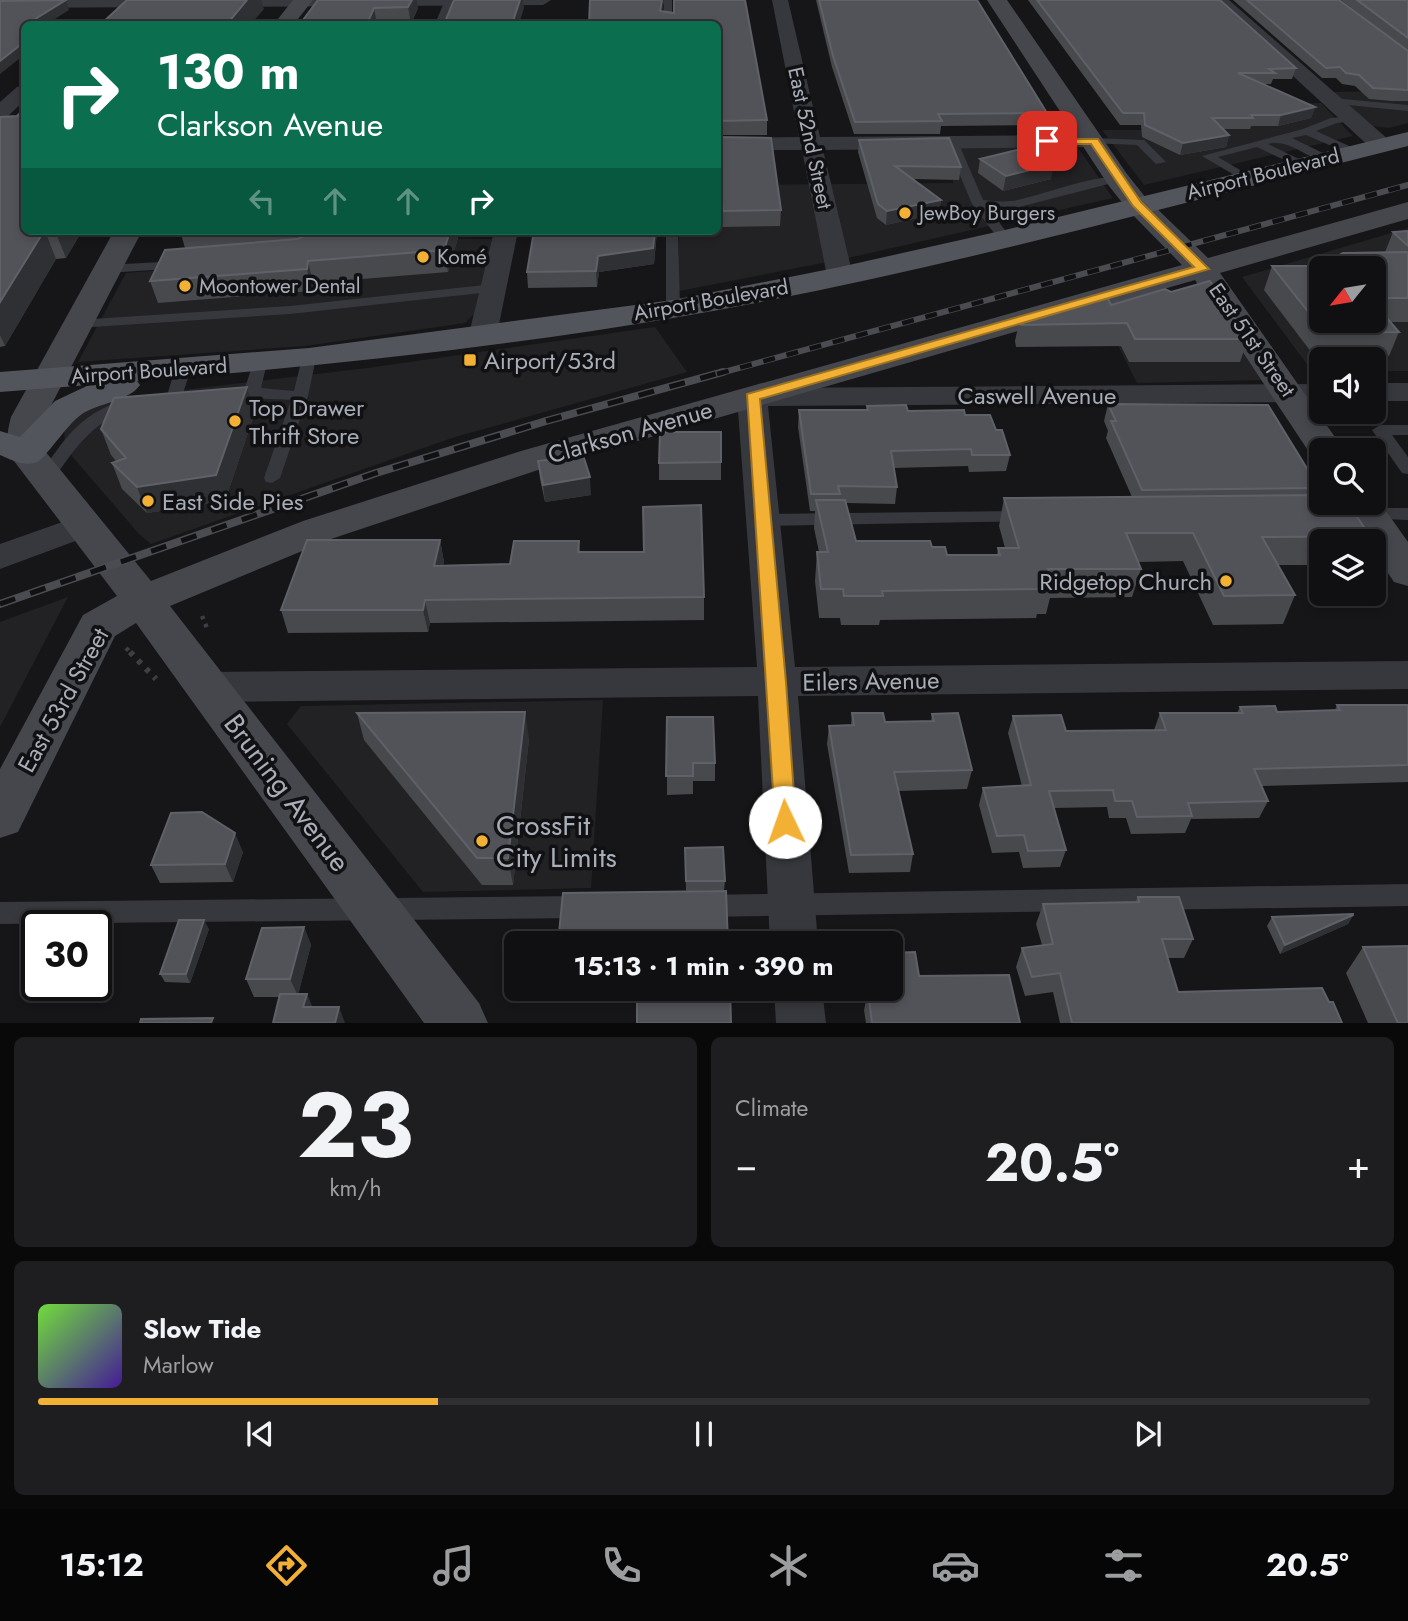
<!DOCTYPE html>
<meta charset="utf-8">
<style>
body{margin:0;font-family:Jost,sans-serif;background:#1e1e20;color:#f1f3f6;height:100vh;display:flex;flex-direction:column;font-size:26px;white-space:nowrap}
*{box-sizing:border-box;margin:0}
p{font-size:23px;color:#9c9d9f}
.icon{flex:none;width:38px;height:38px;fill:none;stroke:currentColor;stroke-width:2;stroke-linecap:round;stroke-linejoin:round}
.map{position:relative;height:1023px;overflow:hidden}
.side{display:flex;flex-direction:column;gap:14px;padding:14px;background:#09090a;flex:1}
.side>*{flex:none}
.top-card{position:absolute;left:21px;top:21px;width:700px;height:214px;border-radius:10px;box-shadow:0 4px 10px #0003,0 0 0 2px #303032;background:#0b6e4f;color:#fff;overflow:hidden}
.needle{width:46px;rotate:240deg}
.buttons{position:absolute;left:1309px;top:256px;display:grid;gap:14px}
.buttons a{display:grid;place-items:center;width:77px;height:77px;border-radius:10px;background:#101012;box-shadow:0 4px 10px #0003,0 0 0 2px #303032;font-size:35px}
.speed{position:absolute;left:21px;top:910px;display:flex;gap:14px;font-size:35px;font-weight:700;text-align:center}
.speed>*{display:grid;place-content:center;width:91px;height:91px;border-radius:50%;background:#101012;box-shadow:0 4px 10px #0003,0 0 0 2px #303032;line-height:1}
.speed .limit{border:4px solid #111;border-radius:10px;background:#fff;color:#111}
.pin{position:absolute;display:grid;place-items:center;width:60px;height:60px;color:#fff;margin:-30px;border-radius:14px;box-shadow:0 4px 10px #0006}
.me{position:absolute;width:77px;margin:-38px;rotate:357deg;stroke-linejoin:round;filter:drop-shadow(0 0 5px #0008)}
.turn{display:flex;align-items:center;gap:24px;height:147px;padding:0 21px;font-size:32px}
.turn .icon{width:91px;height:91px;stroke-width:2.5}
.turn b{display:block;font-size:49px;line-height:60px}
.lanes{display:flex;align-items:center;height:66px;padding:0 21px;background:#0003;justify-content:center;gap:35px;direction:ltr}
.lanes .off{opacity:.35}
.big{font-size:52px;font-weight:700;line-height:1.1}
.side .tile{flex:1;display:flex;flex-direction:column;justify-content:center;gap:10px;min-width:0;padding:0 24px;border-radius:10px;background:#1e1e20}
.side .dial{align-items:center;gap:0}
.dial b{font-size:91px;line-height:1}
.song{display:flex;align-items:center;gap:21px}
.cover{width:84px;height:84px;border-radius:10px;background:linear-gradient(135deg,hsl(100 70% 55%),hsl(260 70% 35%))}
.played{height:7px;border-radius:4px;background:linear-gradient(90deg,#f2b134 30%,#303032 30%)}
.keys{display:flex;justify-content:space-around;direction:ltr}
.heat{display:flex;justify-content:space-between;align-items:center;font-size:38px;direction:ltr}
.side .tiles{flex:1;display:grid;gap:14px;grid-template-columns:1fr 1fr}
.tile:last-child{grid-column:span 2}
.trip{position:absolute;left:504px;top:931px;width:399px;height:70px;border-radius:10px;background:#101012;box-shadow:0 4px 10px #0003,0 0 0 2px #303032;font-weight:700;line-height:70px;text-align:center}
.tab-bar{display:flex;height:112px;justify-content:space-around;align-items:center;background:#060607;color:#9c9d9f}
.tab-bar .icon{width:49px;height:49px}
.tab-bar .current{color:#f2b134}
.tab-bar b{font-size:32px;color:#f1f3f6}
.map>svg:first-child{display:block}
</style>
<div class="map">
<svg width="1408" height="1023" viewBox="0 0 1408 1023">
<rect width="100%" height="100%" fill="#161618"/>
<!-- built -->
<path fill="#222225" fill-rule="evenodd" d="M1408,91v32l-19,5 -17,-2 -41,-34z
M1321,103l32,33 -209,49 -42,-55h65l39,-24z
M1076,145l37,53 -265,60 -169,33v-60h39v-46l235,-2 -4,-35z
M1408,228v143h-34v-12h-53v12h-9l-70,-94zM1321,268h53v52h-53z
M336,237l156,2 -18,75 -9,9 -160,23 -227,16 48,-89 202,-16z
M1197,288l65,92 -125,3 -39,-77z
M655,327l32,45 -235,66 -301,106 -12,-10 -74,-86 -1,-25 22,-15 38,-11 243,-29z
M68,597l-68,130v-105z
M603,700l-12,188 -168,4 -136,-168 14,-18z"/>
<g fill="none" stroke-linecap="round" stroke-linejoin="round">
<!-- path-far1 -->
<path stroke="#3d3f44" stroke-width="4.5" stroke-dasharray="3.5 5" stroke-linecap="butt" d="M202,616l5,12
M126,648l6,6"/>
<!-- path -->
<path stroke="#3d3f44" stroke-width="6" stroke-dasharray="4.5 7" stroke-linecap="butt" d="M130,652l26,27"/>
<!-- lane -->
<path fill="#37383d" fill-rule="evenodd" d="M445,0l8,1 -10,23h-8z
M664,0h8v24h-9z
M1332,98l76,7v6l-80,-8v-4z
M1352,116l4,1v4l-19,2 -21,8 42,19v4h-8l-44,-19 -14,3 39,19v4c-23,2 -38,-23 -63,-17l39,19v4h-8l-42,-20 -39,10 34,20v4l-4,2 -46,-27 101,-27 28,-11z
M1094,138l50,2 22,22 -10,2 -19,-19 -47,-2v-4z
M952,139l6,3 25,58c9,1 19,2 28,1 23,-2 96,-33 113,-21l-101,26 30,17 2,3 -6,4 -40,-21 -21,-1 23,30 -6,4 -5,-1 -28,-37 -26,-62z
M666,231h12l2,78 -7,4 -7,-4z
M179,261l7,4 -2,3 -78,5 -7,-4 7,-4z
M494,284l7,4 -2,3 -209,23 -213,14 -7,-4 7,-4 213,-14z
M309,354l7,4 -8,38 -28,82 -8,5 -6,-1 -2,-4 27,-78c-13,-1 -67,-1 -73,-6l8,-5 19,-1 8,-25 7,-4 7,4 -6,25 33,3 8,-33z
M183,364l8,5 -8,24 9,-1 8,5 -8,5h-24l-2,-3 9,-30z
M132,398l8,5 -2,3c-42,12 -61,39 -85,74h-12l-2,-4c27,-40 44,-66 93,-78z
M1380,425h28v10h-16l16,22v17l-6,-1 -30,-43z
M1366,508h42v12l-48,-2 -3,-4 3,-4z
M1023,511l6,2 3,4 -3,4 -268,5 -9,-6 9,-6z
M1408,884v22l-705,11 -9,-3 -3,-8 3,-8 9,-3z
M584,896l9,3 3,8 -3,8 -9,3 -584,6v-22z"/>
<!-- street -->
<path fill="#37383d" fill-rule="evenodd" d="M0,0h176l1,2 -8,5 -169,1z
M209,0h342l-8,5 -327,2 -6,-1z
M772,0h16l32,137 274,-2 11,6 -11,6 -271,3 30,126 -4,5h-18l-4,-5 -25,-126h-84v-12l81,-1z
M1211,0h18l160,140 3,5 -3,5h-16z
M24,85v16l-17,16 -7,2v-17l17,-15z
M494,231h24l-21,103 -4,6h-20l-4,-6z
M1374,383h34v18h-34z
M1321,384v18l-553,4 27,261 613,-6v28l-610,7 20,247h-48l-12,-247 -550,6 -14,-5 -5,-10 5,-10 14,-5 549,-5 -20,-270 5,-6 10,-3z
M85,514l12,3 5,8 -5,8 -97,36v-25z
M774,989h48l4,34h-50z"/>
<!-- secondary -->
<path fill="#45474d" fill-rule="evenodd" d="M293,0h20l-19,24h-20z
M987,0h20l120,174 19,24 62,60 200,-56v17l-188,54 124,177h-23v10l-8,-2 -118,-178 -648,187 -216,72 -161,67 309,397 9,20h-64l-288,-400 -21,13 -97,196 -18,6v-69l83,-154 34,-19 -103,-135c-10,-15 -7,-28 -3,-44l103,-186h28l-97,186 -3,19 3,15 106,130 152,-60 218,-70 661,-186 -54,-55 -19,-24z
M1374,494l34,48v44l-14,-4 -20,-30v-11h-8l-25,-39h33z"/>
<!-- primary -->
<path fill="#53555c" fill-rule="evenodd" d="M1408,132v14c-243,61 -487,130 -735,172 -177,30 -357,49 -536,63l3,4c-11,16 -41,18 -58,29 -15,10 -36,44 -45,48 -13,5 -25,-2 -37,-7v-24l20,6 35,-36 34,-16 -89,7v-20l309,-24 364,-48 167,-33 165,-37z"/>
<defs>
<path id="rail-far1" d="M717,374l691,-189"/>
<path id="rail" d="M0,604l376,-131 170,-52 177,-49"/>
</defs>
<!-- rail-far1 casing -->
<use href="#rail-far1" stroke="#4a4c52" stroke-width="6"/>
<!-- rail casing -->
<use href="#rail" stroke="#4a4c52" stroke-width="8"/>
<!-- rail-far1 -->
<use href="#rail-far1" stroke="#111113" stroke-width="4.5" stroke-dasharray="12" stroke-linecap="butt"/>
<!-- rail -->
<use href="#rail" stroke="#111113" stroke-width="5" stroke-dasharray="16" stroke-linecap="butt"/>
</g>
<!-- wall -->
<path fill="#47494d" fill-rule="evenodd" d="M318,0l100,8 -7,16h-111z
M590,0h74l-2,11 12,2v-13h71l22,120v15h-49v2l53,1 10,72 -1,16 -58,1v-7h-4v-196h-129z
M816,0h161l70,113 -2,12 -104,1 -1,8h-86l-22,-67z
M1028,0h192l76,68 -4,11h-19l-2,5h-8l52,23 -4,11 -33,8h-27l-1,3h-27l6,6 -3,12 -46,8 -38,-18 -1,-12h-21z
M1233,0h106l63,47 -61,-47h67v101h-16l-23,-2 -14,-13 -13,-2 -6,-6h-14z
M17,116l7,115h58l-16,27 -10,1 -51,87 -5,1v-230z
M859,140l102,27 -2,13 -46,-1 28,21 -2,13 -53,12 -9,-7 -19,-66z
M980,159l71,20 -48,12 -25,-18z
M182,231h278l-12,41 -135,11 -1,8 -154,12 -8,-22 35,-33 -4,-14z
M534,231h123l-3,33 -55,8 -2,15 -69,1 -1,-16z
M1408,231v91h-18l9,10 -10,24 -74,1 -51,-67 8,-24h48l65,-14 8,-20zM1374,268v52h-53z
M1111,305l137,34 -8,23h-111l-8,-16 -105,1 -1,-6 5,-23z
M1108,404l211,84 -2,7 53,41 -2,5h-47v24h-43l17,30 -12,29 -70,1 -30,-64 -45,1 3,7 -9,28 -82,1 -4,16h-9l-1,4 -156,2 -1,5h-38l-1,-7h-21l-4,-37 2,-29h2l-5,-24 1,-17h-5l-12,-84 1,-17h67l1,-4 41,5 57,4 31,15 14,25 -4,16 -37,1 -1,-6 -74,2 3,19 -2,17 -49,-1 10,38 76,6 15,8h50l1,-7h7l-6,-22 5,-28 128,-1 -26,-59 2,-7 -4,-10z
M255,412l-30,89 -78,12 -25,-24 -10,-26 4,-2 -5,-6 -10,-26z
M538,461l53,34 -46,7 -5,-23z
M721,462v18h-62v-17z
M440,540l4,22 -1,3 67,-1 69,-23 1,11 124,45v23l-274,3 -2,9 -140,1 -7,-23z
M1337,705h71v77l-147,4 7,15 -9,17 -68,1 -6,14 -54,1 -5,-16h-17l-2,-11 -53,1 12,42 -6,17 -37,1 -4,-16 -27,1 -13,-48 4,-17 39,-2 -14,-53 5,-17 53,15 88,-1 6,-17h77l3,-6 37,5 58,-2z
M357,713l172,26 -16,146h-31l-118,-145z
M852,713l33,9 46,-1 1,-7 40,56 -5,19 -69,2 15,63 -3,18 -61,1 -22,-129 2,-18 22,-1z
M667,717l48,46v18h-22v13l-26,1z
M685,848l40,33 -1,9 -38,1z
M243,852l-10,30 -73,1 -9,-18z
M1138,897l55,42 -9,19h-16l10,34 151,10 13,21h-282l-7,-31 -28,4 -9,-29 6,-19 20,-3 -6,-21 7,-20 92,-2z
M1353,915l-5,9 -68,30 -13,-28 5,-9z
M304,927l7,18 -13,49h9l5,13 33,16 -66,-26h-25l-8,-18z
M209,929l-19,54 -25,-1 -5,-8z
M1363,947l45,76h-40l-22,-50z
M919,976l101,47h-154l-2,-13 4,-19h5v-2h18z
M559,989h171l-93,5 -77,1z"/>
<!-- shaded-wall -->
<path fill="#2f3033" d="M66,0l3,10 -17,11 1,3h-6l-15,-3z
M247,0h14l3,9 -13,15h-24z
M412,0h5l1,8 -7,16 -3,-17z
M520,0h3l1,8 -5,16h-7z
M662,0h2l-4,24v-13z
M374,8l3,16h-10z
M24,42v13l-24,19v-13z
M1315,107l-4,11 -33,8 3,-11z
M1229,135l-3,12 -46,8 3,-12z
M1054,164l-3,15 -48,12 3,-15z
M941,200l-2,13 -53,12 1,-14z
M44,231h1l11,28 -51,87 -5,-11v-33z
M55,231h27l-16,27z
M296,231h27l-24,16z
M450,231h10l-12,41 -4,-22z
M655,231h2l-3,33 -55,8 -2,15 -1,-16 2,-15z
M308,261l5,22 -1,8 -5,-22z
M247,387l8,25 -30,89 -78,12 -10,-26z
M590,477l1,18 -46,7 -2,-17z
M440,540l4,22 -6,26 -4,-22z
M425,600l5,23 -2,9 -5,-22z
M525,712l4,27 -16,146 -5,-27z
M235,833l8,19 -10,30 -8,-18z
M1353,915l-5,9 -68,30 5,-9z
M204,920l5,9 -19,54 -4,-9z
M304,927l7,18 -13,51 -8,-17z
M307,994l7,17 -11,-4z
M339,1007l6,16h-10z"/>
<!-- building -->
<path fill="#525359" stroke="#5f6168" stroke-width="2" d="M66,0l-34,21h20l-5,3h-23v18l-24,19v-60z
M127,0h120l-20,24h-126z
M318,0h94l-4,7 -34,1 -7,16h-67z
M454,0h66l-8,24h-68z
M590,0h72l-2,11 14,2v-13h71l22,120 -49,1v3v-100h-129z
M819,0h158l70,113 -109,1 4,7 -87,1 -22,-66z
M1037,0h183l76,68 -27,1 6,4h-37l77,34 -34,8h-30l2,3h-41l17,17 -46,8 -38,-18 -1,-12h-21z
M1247,0h92l69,51v39l-35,-2 -14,-13 -13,-2 -6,-6 -14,1z
M1357,0h51v38z
M24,109v122h20l-44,71v-185l17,-1z
M718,137l53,1 10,72 -58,1 -1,-7h-4z
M949,138l12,29 -66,-1 46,34 -54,11 -9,-7 -19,-64z
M1025,148l29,16 -48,12 -26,-17z
M182,231h45l-46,3z
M317,231h133l-6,19 -136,11 -1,8 -157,12 15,-31 132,-11z
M534,231h121l-2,17 -55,8 -2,15 -69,1z
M1408,231v15l-15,-14z
M1408,252v46h-34v-30h-53v52h53v-17l25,29 -74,1 -53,-67h48l23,-13z
M1210,281l38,58h-113l-8,-16 -106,2 -1,-7 85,-25 6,12 54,-16 6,3z
M247,387l-31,88 -79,12 -25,-24 14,-5 -25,-29 13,-31z
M1108,404l160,1 51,83 -177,2 -31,-69h5z
M906,405l2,6 56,-1 1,5h25l6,15h6l8,25h-38l-1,-6 -80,2 6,36 -59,-1 2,8h-29l-12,-84h69l-1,-4z
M660,432h61v30l-62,1z
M583,455l7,22 -47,8 -5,-24z
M1321,495v7h26l23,34 -108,1 33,58 -71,1 -31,-63h-67l15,36h-93l5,16h-11l1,4 -161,2 1,5h-39l-1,-7h-22l-4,-37h11l-12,-52h29l11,41h74l2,6h13l2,8h53l-2,-7h21l-15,-50z
M701,505l3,92 -279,3 -2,10h-142l26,-70h133l-6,26 76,-2 4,-23h65l-1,11h66l-1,-45z
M1337,705h71v60l-154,4 14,32 -80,2 4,13 -55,1 -5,-16h-17l-2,-11 -64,1 17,59 -38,1 -4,-16 -27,1 -14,-48 48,-3 -18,-69 48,-1 5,16 100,-1 -6,-17h83l-3,-6 35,-1 2,6 63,-2z
M525,712l-17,146h-31l-120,-145z
M852,713h31l2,9 49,-1 -2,-7 26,-1 14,57 -78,2 19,82 -62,1 -22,-129 25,-1z
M667,717h46l2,46h-22v13h-27z
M202,812l33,21 -10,31 -74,1 20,-52z
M723,847l2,34h-39l-1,-33z
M726,891l2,52h-170l5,-50z
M1138,897h41l14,42h-31l16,53 144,-4 7,14h4l9,21h-270l-12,-50 -28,4 -10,-29 31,-4 -10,-40 96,-2z
M1353,914v1l-68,30 -13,-28z
M179,920h25l-18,54h-26z
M304,927l-14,52h-44l16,-51z
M1408,946v77h-10l-35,-76z
M915,952l4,24 90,-1 11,48h-148l-4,-32h12l-1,-2h12v-36z
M637,989h93l1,34h-94z
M280,994h27l-4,13h36l-4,16h-62z
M213,1018l-2,5h-71l1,-4z"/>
<!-- route -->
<path fill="#f2b134" stroke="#9d7322" stroke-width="2" d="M1044,139h54l43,63 68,67 -449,130 26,283 10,140 -3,6 -8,2 -7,-2 -3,-6 -28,-428 447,-127 -61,-61 -42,-62h-44z"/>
<!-- markers -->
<g fill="#f2b134" stroke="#111113" stroke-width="2.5">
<circle cx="905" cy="213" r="7"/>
<circle cx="423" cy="257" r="7"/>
<circle cx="185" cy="286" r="7"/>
<rect x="463" y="353" width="14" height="14" rx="3.5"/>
<circle cx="235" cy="421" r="7"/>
<circle cx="148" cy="501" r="7"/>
<circle cx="1226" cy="581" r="7"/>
<circle cx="482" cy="841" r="7"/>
</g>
<g text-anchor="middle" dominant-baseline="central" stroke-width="7" stroke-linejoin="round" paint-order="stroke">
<!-- far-street labels -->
<g font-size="21" fill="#a8adb8" stroke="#111113">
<text transform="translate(810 138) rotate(78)">East 52nd Street</text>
<text transform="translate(1263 174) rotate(-14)">Airport Boulevard</text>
<text transform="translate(711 300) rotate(-10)">Airport Boulevard</text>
<text transform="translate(1252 340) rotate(55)">East 51st Street</text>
<text transform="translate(149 371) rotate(-4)">Airport Boulevard</text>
</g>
<!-- far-poi labels -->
<g font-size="21" fill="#a8adb8" stroke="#111113" text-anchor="start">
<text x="919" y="213">JewBoy Burgers</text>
<text x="437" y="257">Komé</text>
<text x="199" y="286">Moontower Dental</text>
</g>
<!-- poi labels -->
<g font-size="24" fill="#a8adb8" stroke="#111113" text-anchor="start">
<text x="484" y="360">Airport/53rd</text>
<text x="249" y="407">Top Drawer<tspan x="249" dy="28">Thrift Store</tspan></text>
<text x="162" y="501">East Side Pies</text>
<text x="1212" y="581" text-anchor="end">Ridgetop Church</text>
</g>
<!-- street labels -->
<g font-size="24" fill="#a8adb8" stroke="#111113">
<text x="1037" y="395">Caswell Avenue</text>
<text transform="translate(630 432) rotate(-16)">Clarkson Avenue</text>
<text transform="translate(871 681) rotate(-1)">Eilers Avenue</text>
<text transform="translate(63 700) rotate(-61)">East 53rd Street</text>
</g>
<!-- near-street labels -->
<g font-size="28" fill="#a8adb8" stroke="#111113">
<text transform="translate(287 793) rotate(53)">Bruning Avenue</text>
</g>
<!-- near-poi labels -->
<g font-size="28" fill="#a8adb8" stroke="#111113" text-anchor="start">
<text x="496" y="825">CrossFit<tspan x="496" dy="32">City Limits</tspan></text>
</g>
</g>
</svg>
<div class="buttons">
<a><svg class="needle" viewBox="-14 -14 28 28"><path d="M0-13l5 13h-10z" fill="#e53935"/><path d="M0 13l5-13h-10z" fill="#9c9d9f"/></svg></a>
<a><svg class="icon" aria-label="sound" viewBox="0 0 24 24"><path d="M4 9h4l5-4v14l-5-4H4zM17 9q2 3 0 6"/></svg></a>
<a><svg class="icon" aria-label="search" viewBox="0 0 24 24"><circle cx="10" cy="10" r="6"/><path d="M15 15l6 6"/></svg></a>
<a><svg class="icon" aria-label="layers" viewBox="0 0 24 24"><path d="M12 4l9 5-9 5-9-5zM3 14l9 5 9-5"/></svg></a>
</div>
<div class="speed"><div class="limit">30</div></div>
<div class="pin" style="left:1047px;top:141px;background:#d93025"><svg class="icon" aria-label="arrive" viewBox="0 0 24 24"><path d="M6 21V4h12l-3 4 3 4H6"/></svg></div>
<svg class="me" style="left:785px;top:822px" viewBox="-20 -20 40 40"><circle r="19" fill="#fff"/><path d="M0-13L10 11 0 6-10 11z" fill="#f2b134"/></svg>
<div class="trip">15:13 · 1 min · 390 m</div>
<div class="top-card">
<div class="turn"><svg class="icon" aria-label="right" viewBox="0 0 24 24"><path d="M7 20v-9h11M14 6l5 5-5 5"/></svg><div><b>130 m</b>Clarkson Avenue</div></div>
<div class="lanes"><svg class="icon off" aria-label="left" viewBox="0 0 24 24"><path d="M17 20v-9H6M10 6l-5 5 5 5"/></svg><svg class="icon off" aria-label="ahead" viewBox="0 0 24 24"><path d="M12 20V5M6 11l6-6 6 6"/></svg><svg class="icon off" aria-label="ahead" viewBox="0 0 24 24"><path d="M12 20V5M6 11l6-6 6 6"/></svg><svg class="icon" aria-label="right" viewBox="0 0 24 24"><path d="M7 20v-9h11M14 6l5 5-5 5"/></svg></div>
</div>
</div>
<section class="side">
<div class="tiles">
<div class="tile dial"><b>23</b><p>km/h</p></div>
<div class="tile"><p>Climate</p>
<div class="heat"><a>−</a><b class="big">20.5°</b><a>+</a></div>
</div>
<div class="tile">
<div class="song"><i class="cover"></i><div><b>Slow Tide</b><p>Marlow</p></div></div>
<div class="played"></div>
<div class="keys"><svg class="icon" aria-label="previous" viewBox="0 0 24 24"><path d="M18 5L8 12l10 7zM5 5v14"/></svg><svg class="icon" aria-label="pause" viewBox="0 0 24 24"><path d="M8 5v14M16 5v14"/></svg><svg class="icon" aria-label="next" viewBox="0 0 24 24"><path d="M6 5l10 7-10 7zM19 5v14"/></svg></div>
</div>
</div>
</section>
<nav class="tab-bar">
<b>15:12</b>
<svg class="icon current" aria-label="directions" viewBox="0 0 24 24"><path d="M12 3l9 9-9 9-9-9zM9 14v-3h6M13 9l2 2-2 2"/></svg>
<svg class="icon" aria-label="music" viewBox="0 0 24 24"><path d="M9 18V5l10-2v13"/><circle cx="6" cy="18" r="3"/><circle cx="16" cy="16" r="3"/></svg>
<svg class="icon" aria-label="phone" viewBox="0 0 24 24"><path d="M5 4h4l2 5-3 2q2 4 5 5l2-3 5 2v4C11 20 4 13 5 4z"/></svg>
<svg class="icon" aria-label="climate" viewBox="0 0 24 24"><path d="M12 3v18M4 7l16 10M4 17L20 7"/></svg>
<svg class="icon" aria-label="car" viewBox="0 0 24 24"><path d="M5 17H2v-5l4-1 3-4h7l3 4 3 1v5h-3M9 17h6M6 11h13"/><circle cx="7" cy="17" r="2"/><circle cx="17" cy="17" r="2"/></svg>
<svg class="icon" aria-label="filters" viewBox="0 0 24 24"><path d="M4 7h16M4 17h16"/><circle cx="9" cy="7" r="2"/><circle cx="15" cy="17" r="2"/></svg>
<b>20.5°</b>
</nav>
